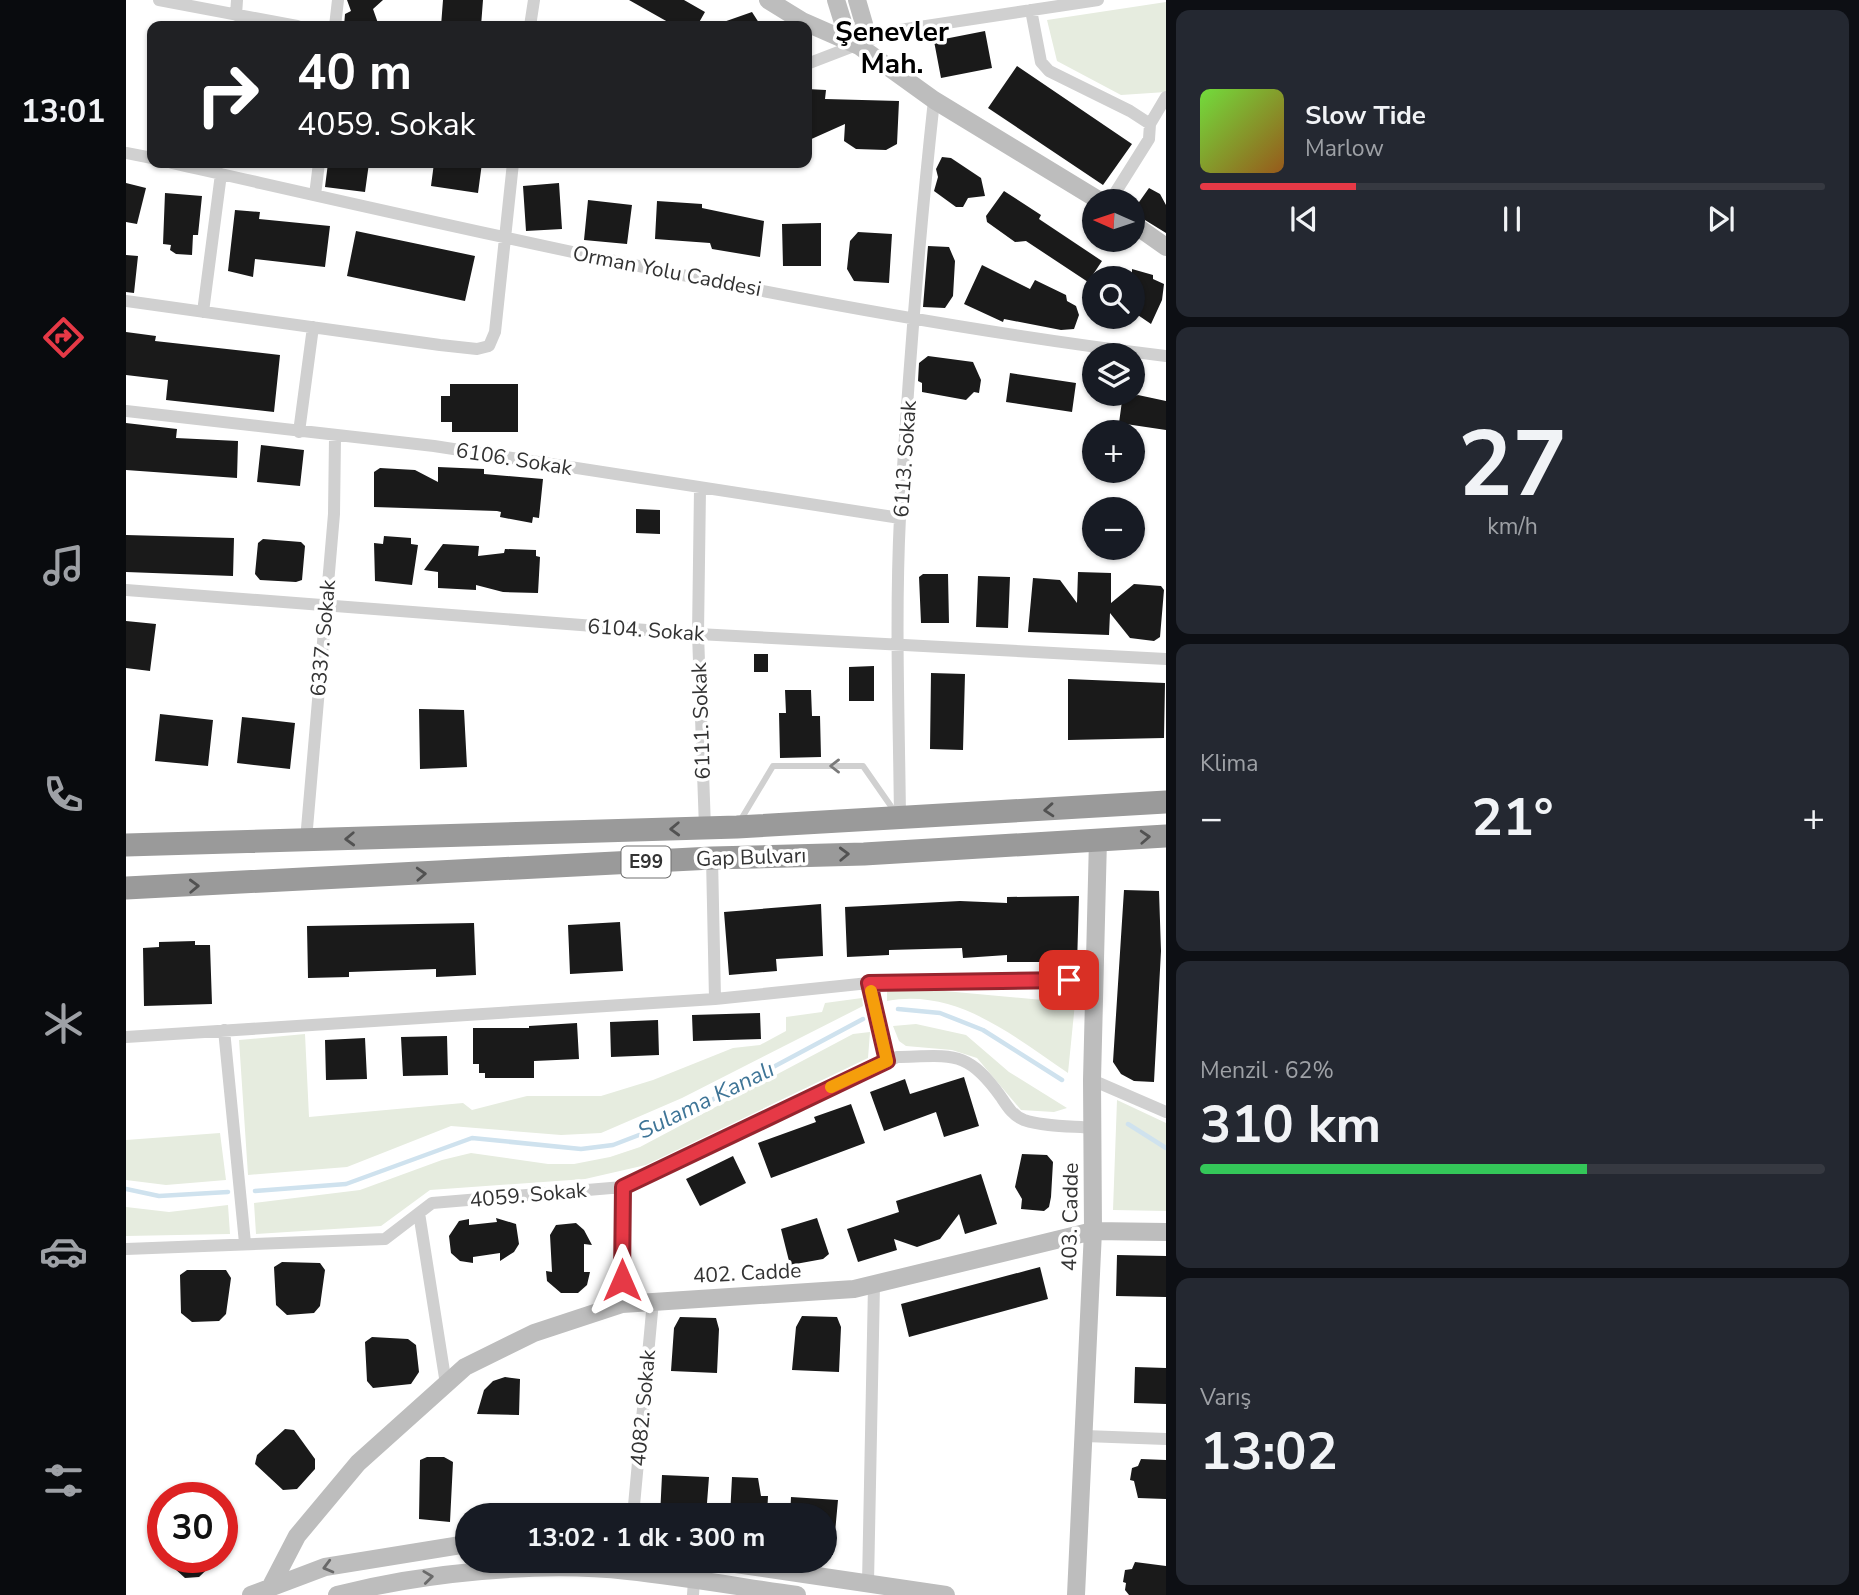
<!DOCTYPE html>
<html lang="tr">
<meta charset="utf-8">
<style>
body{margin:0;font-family:"Nunito Sans",sans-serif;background:#242831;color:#f1f3f6;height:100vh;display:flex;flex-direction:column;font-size:26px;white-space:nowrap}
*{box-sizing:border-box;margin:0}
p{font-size:23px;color:#9ea1a6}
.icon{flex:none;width:38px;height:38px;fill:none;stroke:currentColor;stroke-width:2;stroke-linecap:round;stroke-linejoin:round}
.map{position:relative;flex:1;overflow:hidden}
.details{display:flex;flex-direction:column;gap:10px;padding:10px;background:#0d0f14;width:693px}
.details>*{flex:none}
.banner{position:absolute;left:21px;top:21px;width:665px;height:147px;border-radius:14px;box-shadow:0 2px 5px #0004;background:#202124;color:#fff;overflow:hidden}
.needle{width:46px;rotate:273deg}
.controls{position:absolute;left:956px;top:189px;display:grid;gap:14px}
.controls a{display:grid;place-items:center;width:63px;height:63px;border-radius:50%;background:#171b24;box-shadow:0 2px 5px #0004;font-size:35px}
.speed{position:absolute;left:21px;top:1482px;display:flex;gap:14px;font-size:35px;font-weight:700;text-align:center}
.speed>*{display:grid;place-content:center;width:91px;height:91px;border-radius:50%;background:#171b24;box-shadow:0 2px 5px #0004;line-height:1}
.speed .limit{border:10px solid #d22;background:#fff;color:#111}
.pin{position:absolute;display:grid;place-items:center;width:60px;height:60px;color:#fff;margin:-30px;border-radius:14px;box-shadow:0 4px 10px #0006}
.me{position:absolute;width:77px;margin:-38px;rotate:0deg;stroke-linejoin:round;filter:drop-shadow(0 0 5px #0008)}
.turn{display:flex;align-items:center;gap:24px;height:147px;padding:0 35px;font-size:32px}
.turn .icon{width:91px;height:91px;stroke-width:2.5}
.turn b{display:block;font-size:49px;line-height:60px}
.big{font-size:52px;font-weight:700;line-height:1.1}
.details .tile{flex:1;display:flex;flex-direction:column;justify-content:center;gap:10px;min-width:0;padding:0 24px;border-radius:14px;background:#242831}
.details .dial{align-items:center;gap:0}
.dial b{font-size:91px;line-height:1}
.song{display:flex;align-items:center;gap:21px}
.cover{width:84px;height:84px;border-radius:10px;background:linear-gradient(135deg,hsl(100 70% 55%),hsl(30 70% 35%))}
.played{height:7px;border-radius:4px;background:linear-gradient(90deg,#e63946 25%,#363941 25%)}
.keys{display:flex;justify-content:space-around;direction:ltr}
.heat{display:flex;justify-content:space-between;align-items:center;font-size:38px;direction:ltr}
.charge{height:10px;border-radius:5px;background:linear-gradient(90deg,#34c759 62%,#363941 0)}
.trip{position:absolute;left:329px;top:1503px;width:382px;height:70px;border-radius:35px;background:#171b24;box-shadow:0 2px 5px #0004;font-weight:700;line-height:70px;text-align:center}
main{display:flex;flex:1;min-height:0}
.tabs{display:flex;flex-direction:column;width:126px;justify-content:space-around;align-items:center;background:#090b0e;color:#9ea1a6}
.tabs .icon{width:49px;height:49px}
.tabs .current{color:#e63946}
.tabs b{font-size:32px;color:#f1f3f6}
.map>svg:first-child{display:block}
</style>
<main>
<nav class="tabs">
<b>13:01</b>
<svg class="icon current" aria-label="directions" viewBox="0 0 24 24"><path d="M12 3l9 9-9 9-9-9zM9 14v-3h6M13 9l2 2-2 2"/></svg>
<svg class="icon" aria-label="music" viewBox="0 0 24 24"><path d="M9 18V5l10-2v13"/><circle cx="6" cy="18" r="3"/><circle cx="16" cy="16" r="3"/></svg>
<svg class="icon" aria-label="phone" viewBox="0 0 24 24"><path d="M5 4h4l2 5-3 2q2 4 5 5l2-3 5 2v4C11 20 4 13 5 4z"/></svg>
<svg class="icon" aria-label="climate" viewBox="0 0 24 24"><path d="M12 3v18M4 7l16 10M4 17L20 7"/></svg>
<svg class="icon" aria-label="car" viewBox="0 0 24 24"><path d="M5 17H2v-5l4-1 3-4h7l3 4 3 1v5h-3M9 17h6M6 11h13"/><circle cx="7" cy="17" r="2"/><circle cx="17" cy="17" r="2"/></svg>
<svg class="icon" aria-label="filters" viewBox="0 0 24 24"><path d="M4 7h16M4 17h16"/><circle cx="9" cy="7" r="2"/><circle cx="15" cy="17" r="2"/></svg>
</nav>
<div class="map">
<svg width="1040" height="1595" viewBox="0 0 1040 1595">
<rect width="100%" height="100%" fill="#fff"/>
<!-- green -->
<path fill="#e6ecdf" d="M1040,2v90l-45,3 -64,-34 -10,-41z
M786,988l163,15 -7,70c-54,-36 -110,-85 -181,-72v-11z
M736,998l1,8 -181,92 -81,35 -40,2 -110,-9 -104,41 -99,8 -9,-135 66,-6 4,83 154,-14 9,7 55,-14h74l52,-16 80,-32 27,-3 26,-14v-14l36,-5 3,-9z
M790,1024l50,11 43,37 58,36 -13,4 -33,-2 -44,-52 -25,-8 -46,-4 -7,-5 -6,-15z
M744,1032l-2,26 -222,107 -61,14 -155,11 -49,36 -125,8 -2,-31 106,-13 82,-30 29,-7 77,11h26l36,-7 30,-10 213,-113z
M991,1100l49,23v88l-53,-1z
M94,1133l6,47 -60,5 -40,-5v-40z
M102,1205l2,29 -104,2v-29l43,5z"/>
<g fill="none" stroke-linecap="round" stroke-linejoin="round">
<!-- stream -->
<path stroke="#cfe2ee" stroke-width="4.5" d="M772,1009l42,4 43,17 79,50
M1002,1124l38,24
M0,1189l33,7 69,-4
M129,1191l91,-7 126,-46 109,11 32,-4 52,-20 198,-106"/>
</g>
<!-- building -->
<path fill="#1a1a1a" d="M221,0h36l-10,9 6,17h-35l1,-12 6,-3z
M317,0h40l-2,26h-40z
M503,0h55l21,12 -8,14h-22z
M626,12l9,14h-46v-1z
M859,31l7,37 -51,10 -7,-37z
M891,66l115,78 -29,41 -115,-77z
M681,89l19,1 -1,9 74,2 -2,43 -11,6 -30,-1 -12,-8 1,-17 -38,17z
M816,157l9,1 30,20 4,18 -17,2 -5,9h-7l-22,-16 4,-14 -2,-8z
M202,163h41l-4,29 -40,-5z
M308,163h48l-4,30 -47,-7z
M0,183l20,5 -9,36 -11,-2z
M433,183l3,46 -36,2 -3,-45z
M1023,188l11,6 6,11v28l-34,-21z
M878,191l37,24 -2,4 63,42 -14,21 -62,-41 -11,1 -28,-20 -1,-6z
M39,193l37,3 -4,39h-5l-1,20 -16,-1 -6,-4 1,-5 -8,-1z
M462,200l44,5 -5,39 -43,-4z
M531,201l45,3v4l62,13 -4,36 -48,-8 -2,-6 -55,-4z
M109,210l25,2 -1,7 71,7 -5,41 -70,-8 -2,18 -25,-6z
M695,223v43h-38l-1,-42z
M230,231l119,25 -10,45 -118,-25z
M732,232l34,2 -3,49 -35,-2 -7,-12 3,-28z
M802,246l21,1 6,14 -2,35 -8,12 -22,-1z
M0,255l12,1 -4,37 -8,-1z
M856,265l48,24 5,-9 31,15 1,6 9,5 3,9 -5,14 -13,1 -57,-11 -1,3 -39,-18z
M1006,269l21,6v4l11,5 -2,16 -11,24 -19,-13z
M0,332l30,4 -1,5 125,14 -6,57 -108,-12 2,-20 -42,-5z
M802,356l45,6 8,18 -2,13 -5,-1 -8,8 -44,-8v-9l-4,-2 1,-18z
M884,373l66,10 -4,29 -66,-10z
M324,384h68v48h-66v-10h-11v-26h9z
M1012,395l28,6v29l-47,-7 3,-22z
M0,423l51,6 -1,9 62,3 -1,37 -111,-8z
M135,445l43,5 -4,36 -43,-4z
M312,467l46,2v5l59,5 -4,39 -6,-1 -1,6 -32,-6 1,-5 -4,-1 -123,-4v-35l6,-4 35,2 23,12z
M510,509l24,1v24l-24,-1z
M0,535l108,3 -1,38 -107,-4z
M258,536l27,2v6l7,1 -6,40 -37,-4 -1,-38 9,1z
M137,539l38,3 4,4 -3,34 -6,2 -36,-2 -5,-6 3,-31z
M317,544l36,2 -1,10 26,-3 1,-4 31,1v6l4,1 -2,36 -35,-1 -27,-7v5l-38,-2v-16l-14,-2z
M952,572l33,1v30l23,-19 27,2 3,4 -4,47 -6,4 -24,-3 -20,-25 -1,22 -81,-3 5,-54 27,2 17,23z
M797,574h25l1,49h-28l-2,-46z
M852,576l32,1 -2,51 -32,-1z
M0,621l30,3 -6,47 -24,-3z
M628,654h14v18h-14z
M748,666v35h-25v-34z
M805,673l34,1 -2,76 -33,-1z
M942,679l97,4 -1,55 -96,2z
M659,690h26l1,26h8l1,41 -41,1 -1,-45h7z
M293,709l45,1 3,57 -47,2z
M34,714l53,6 -5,46 -53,-5z
M116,717l53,6 -5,46 -53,-6z
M998,890l35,1 2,60 -7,131 -20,-1 -13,-7 -8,-12z
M953,896l-2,69h-13v-3h-57v-7l-44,3 -1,-10 -73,2v5l-42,2 -2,-50 115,-6 47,2v-6z
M695,904l2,52 -47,3 1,12 -48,4 -5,-63z
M494,922l3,49 -53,3 -2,-49z
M348,923l2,52 -40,2v-8l-87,3v5l-41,1 -1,-52z
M69,941v4h15l2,59 -68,2 -1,-58 16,-1v-5z
M634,1013l1,26 -68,2 -1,-26z
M532,1020l1,35 -48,2 -1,-35z
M451,1023l2,36 -45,2v17h-49v-5h-6v-9h-6v-36h56v-2z
M321,1036l1,39 -45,1 -2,-39z
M239,1038l2,41 -41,1 -1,-40z
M838,1077l15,49 -35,11 -8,-25 -52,19 -14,-39 35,-13 5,15z
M725,1104l14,39 -94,35 -13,-35 58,-21 -2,-5z
M896,1154l25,1 6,7 -2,35 -2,10 -5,4 -23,-2 1,-10 -7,-12z
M607,1156l13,27 -46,23 -14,-27z
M855,1174l16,50 -32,10 -6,-20 -19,25 -23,8 -23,-8 3,11 -39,12 -11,-33 52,-17 -3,-11z
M370,1218l20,6 3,20 -5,8 -14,9v-8l-27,4v6l-13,-2 -9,-8 -2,-17 10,-15 10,-2v6l28,-3z
M691,1218l12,36 -6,5 -33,6 -9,-36z
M450,1223l8,7 8,15 -8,-1v28h6l-3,13 -9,8h-17l-14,-12 -1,-10 6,1 -2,-37 6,-10z
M991,1255l49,1v41l-50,-1z
M156,1262l38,1 5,7 -5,36 -6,7 -27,2 -11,-10 -2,-38z
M914,1267l8,32 -139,38 -8,-33z
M61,1270h39l5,8 -5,36 -7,7 -27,1 -11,-9 -1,-38z
M676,1316l35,1 4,10 -2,45 -47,-2 4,-43z
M554,1317l36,1 3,11 -2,44 -46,-2 3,-43z
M246,1337l36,2 8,6 3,27 -8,12 -38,4 -6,-7 -2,-39z
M1009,1367l31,1v36l-32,-1z
M379,1377l15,2 -1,36 -42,-1 7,-24 9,-9z
M159,1429l9,1 21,29v10l-18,20 -14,1 -28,-26 2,-9z
M301,1457h17l9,5 -3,60 -31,-3 1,-59z
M1015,1459l25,1v39l-28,-1 -4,-17 -4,-1 2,-12 6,-2z
M536,1475l47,2 -3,39h-46z
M606,1477l26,1 3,18h7l-1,20h-37z
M665,1497l47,3 -5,55 -9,-1v-38h-34z
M37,1558h56l-20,19 -14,1z
M1009,1562l31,4v29h-37l-4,-5 1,-7 -3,-1 2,-12 7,-1z"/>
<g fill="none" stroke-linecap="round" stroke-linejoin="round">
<!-- lane -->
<path stroke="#d0d0d0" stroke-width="6" d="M614,821l33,-55h90l32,46"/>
<!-- street -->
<path stroke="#d0d0d0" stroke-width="12" d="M33,0l138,26
M905,10l10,52 8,9 81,40 20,13 -1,15 -39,62
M110,15l1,-15
M209,26l3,-26
M404,26l4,-26
M681,64l86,-33 205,-31
M1024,124l16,-27
M0,153l26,5
M46,163c329,74 659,152 994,193
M189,195l4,-32
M0,301l314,44 37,4 12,-3 6,-14 18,-169
M77,312l18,-138
M0,411l308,35 466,72
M173,432l14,-105
M574,489l-2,145 7,194
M0,590l572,44 468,25
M774,819c-1,-101 -5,-202 0,-302 8,-139 19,-279 34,-417
M180,840l28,-326 1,-77
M586,858l3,141
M743,983l18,78
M98,1030l21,213
M0,1037l589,-38 154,-16 225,-3
M966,1080l74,32
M293,1213l27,171
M0,1249l259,-10 47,-36 191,-16 274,-130c56,-1 70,-8 104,40 6,9 12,19 23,23 21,7 48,6 70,8
M496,1304l1,-117
M959,1436l81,3
M507,1516l20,-215
M742,1583l6,-298
M567,1595l1,-15"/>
<!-- secondary -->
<path stroke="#bdbdbd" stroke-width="18" d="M642,0l34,21 57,25 75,54 166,101
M710,0l9,29 14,17 5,-22 -7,-24
M1006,223l34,24
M589,1561l231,34
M144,1588l27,-52 61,-73 107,-96 69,-34 88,-29 232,-15 239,-58 73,1
M125,1595l74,-28 142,-23
M211,1595c86,-22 202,-34 291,-24 57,6 113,16 169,24
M950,1595l17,-364 -1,-151 6,-241"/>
<!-- highway -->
<path stroke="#9a9a9a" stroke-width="23" d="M0,845l611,-18 429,-25
M0,888l586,-30 152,-4 302,-18"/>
</g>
<!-- one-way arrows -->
<defs><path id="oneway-chevron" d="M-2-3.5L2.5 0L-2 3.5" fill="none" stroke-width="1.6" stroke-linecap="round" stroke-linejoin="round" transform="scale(1.75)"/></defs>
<use stroke="#7a7a7a" href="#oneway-chevron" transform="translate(709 766) rotate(180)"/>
<g stroke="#525252">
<use href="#oneway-chevron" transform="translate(923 810) rotate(176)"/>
<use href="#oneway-chevron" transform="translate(549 829) rotate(178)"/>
<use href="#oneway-chevron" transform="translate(1019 837) rotate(-3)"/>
<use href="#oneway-chevron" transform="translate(224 839) rotate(178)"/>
<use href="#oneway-chevron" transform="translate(718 854) rotate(-2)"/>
<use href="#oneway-chevron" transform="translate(295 874) rotate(-3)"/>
<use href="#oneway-chevron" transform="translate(68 886) rotate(-2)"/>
</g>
<g stroke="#6a6a6a">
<use href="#oneway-chevron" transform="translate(202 1567) rotate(165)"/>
<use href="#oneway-chevron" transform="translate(302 1577) rotate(-7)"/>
</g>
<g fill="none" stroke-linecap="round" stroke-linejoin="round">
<defs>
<path id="route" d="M496,1280l1,-93 264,-126 -18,-78 200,-3"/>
</defs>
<!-- route casing -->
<use href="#route" stroke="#96252e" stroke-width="18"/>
<!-- route -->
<use href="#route" stroke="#e63946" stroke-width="12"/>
<!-- slow -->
<path stroke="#f59e0b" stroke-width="12" d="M705,1087l56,-26 -16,-70"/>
</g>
<g text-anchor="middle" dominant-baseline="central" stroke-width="7" stroke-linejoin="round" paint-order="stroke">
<!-- shield labels -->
<rect fill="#fff" stroke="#707070" stroke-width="2" x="495.5" y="846.5" width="49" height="31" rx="5"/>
<g font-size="19" font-weight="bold" fill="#333">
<text x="520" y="862">E99</text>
</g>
<!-- street labels -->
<g font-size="21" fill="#333" stroke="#fff">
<text transform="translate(541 271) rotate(11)">Orman Yolu Caddesi</text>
<text transform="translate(388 459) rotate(9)">6106. Sokak</text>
<text transform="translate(779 459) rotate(-86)">6113. Sokak</text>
<text transform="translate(520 630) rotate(4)">6104. Sokak</text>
<text transform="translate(197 638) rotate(-85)">6337. Sokak</text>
<text transform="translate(575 721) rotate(-92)">6111. Sokak</text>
<text transform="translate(625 857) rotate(-2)">Gap Bulvarı</text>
<text transform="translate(402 1195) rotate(-5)">4059. Sokak</text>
<text transform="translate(944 1217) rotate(-89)">403. Cadde</text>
<text transform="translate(621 1273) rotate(-3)">402. Cadde</text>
<text transform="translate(517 1408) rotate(-85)">4082. Sokak</text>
</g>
<!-- water labels -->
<g font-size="23" font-style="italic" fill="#3f7597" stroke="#fff">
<text transform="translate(580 1100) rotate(-26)">Sulama Kanalı</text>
</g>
<!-- district labels -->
<g font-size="28" font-weight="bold" fill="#000" stroke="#fff">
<text x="766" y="32">Şenevler<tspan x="766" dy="32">Mah.</tspan></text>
</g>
</g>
</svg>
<div class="controls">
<a><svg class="needle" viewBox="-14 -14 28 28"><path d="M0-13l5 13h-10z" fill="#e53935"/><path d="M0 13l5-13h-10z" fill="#9ea1a6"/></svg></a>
<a><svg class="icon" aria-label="search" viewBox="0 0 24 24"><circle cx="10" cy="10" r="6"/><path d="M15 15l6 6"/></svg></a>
<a><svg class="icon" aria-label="layers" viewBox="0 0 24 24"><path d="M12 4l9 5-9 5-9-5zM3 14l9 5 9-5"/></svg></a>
<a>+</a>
<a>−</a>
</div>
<div class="speed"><div class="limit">30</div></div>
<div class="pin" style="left:943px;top:980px;background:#d93025"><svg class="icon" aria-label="arrive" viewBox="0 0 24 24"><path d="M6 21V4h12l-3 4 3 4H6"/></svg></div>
<svg class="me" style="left:496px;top:1280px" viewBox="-20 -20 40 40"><path d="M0-17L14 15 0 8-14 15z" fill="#e63946" stroke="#fff" stroke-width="4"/></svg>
<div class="trip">13:02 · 1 dk · 300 m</div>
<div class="banner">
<div class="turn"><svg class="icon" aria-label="right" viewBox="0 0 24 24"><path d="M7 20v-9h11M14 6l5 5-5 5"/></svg><div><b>40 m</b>4059. Sokak</div></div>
</div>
</div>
<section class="details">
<div class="tile">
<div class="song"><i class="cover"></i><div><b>Slow Tide</b><p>Marlow</p></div></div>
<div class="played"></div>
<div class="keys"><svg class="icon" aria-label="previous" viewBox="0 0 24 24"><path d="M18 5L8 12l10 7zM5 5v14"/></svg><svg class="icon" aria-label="pause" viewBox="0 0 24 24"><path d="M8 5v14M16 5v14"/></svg><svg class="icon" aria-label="next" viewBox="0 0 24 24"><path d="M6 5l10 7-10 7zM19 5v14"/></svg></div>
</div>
<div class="tile dial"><b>27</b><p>km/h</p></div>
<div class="tile"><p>Klima</p>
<div class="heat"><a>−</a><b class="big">21°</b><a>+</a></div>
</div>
<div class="tile"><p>Menzil · 62%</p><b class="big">310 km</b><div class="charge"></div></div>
<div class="tile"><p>Varış</p><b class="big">13:02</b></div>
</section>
</main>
